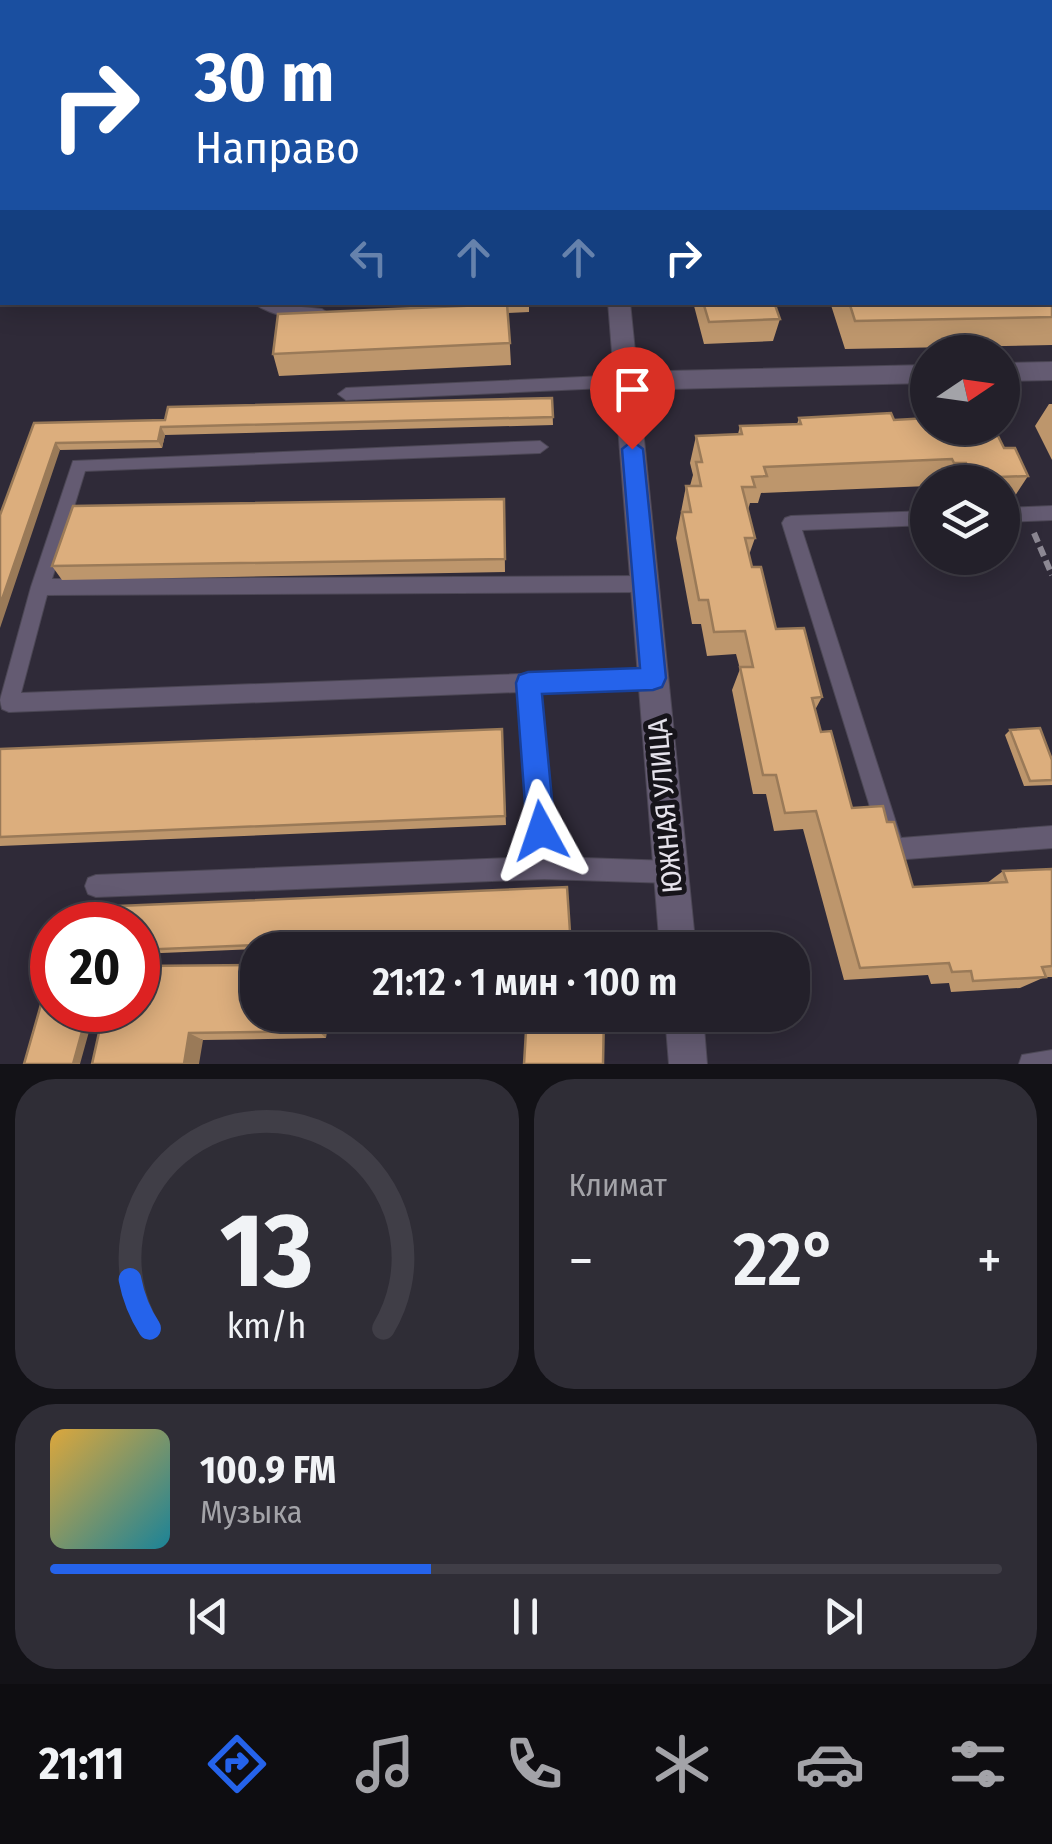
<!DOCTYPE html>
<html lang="ru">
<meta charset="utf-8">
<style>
body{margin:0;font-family:"Fira Sans Condensed",sans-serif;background:#2f2d36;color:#f1f3f6;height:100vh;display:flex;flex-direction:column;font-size:38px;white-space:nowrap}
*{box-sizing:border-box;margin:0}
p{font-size:32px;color:#a3a3a8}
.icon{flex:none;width:55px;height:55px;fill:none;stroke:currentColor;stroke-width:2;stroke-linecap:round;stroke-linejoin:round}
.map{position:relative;height:1064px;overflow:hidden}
.drawer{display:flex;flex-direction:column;gap:15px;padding:15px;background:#131217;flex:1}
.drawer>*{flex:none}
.hud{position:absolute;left:0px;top:0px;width:1052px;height:305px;box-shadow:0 5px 25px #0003,0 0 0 2px #403e47;background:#1a4fa0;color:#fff;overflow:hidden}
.needle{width:65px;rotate:77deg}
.controls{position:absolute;left:910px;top:335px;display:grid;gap:20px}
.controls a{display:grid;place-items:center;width:110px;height:110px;border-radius:50%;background:#23202a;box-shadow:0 5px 25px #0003,0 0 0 2px #403e47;font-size:50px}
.speed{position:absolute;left:30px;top:902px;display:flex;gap:20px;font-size:50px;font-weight:700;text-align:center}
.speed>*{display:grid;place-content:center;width:130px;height:130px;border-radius:50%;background:#23202a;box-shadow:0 5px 25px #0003,0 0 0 2px #403e47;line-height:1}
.speed .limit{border:15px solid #d22;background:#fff;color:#111}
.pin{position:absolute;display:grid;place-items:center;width:85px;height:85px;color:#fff;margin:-102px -42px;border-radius:50% 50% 50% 0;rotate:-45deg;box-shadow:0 0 10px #0007}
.pin .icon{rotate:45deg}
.me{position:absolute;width:110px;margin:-55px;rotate:355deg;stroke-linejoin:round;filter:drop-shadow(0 0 8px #0008)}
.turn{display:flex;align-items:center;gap:35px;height:210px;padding:0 30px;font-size:45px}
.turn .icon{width:130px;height:130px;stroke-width:2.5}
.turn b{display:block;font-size:70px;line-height:85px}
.lanes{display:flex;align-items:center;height:95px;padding:0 30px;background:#0003;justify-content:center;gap:50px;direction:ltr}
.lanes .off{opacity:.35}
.big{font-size:75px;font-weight:600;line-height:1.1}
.drawer .widget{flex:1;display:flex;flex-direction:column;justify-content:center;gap:15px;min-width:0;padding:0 35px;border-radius:40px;background:#2f2d36}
.drawer .dial{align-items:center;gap:0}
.dial svg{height:260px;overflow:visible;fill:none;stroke:#403e47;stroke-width:7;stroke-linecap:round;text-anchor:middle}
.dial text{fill:#f1f3f6;stroke:none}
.song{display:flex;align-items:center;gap:30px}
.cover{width:120px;height:120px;border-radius:15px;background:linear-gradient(135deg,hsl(40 70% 55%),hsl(190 70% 35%))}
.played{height:10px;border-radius:5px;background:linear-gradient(90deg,#2563eb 40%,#403e47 40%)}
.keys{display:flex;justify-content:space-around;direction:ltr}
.heat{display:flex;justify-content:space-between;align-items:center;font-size:55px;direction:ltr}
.drawer .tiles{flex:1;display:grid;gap:15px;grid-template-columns:1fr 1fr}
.widget:last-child{grid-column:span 2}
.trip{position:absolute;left:240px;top:932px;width:570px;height:100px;border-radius:40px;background:#23202a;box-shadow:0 5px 25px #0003,0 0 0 2px #403e47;font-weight:600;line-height:100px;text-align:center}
.tabs{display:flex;height:160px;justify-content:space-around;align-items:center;background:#0e0d11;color:#a3a3a8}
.tabs .icon{width:70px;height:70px}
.tabs .active{color:#2563eb}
.tabs b{font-size:45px;color:#f1f3f6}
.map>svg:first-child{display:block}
</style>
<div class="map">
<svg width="1052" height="1064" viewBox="0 0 1052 1064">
<rect width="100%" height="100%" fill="#2f2a38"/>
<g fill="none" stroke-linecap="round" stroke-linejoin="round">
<defs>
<path id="service" d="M252,302l70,7 7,5c-18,13 -60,1 -77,-12z
M626,375l8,6 -8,6 -280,13 -8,-6 8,-6z
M540,441l8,6 -8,6 -455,18 -33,108 593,-3 6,3 3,5 -3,5 -6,3 -598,3 -26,98 632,-24 7,3 3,6 -3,6 -7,3 -114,4 15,166 117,4 8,3 3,8 -3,8 -8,3 -127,-4 -448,18 -8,-3 -3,-8 3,-8 8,-3 436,-18 -13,-165 -510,20 -7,-3 -2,-9 31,-113 42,-126z
M1052,506v14l-50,2v-14z
M928,511v14l-126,5 99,308 151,-12v22l-158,12 -8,-3 -3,-8 -101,-326 3,-5 6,-2z
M1052,1050v14h-33l3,-9z"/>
<path id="minor" d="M1052,362v18l-50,1v-18z
M928,365v18l-302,7 -12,-9 12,-9z"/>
<path id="tertiary" d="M608,302h22l66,648h-36z
M665,1015h38l4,49h-38z"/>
<path id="secondary" d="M0,112l2,1v11h-2z"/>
</defs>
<!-- service casing -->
<use href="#service" stroke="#4c4755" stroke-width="2"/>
<!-- minor casing -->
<use href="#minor" stroke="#4c4755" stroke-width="2"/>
<!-- tertiary casing -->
<use href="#tertiary" stroke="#4c4755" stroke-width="2"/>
<!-- secondary casing -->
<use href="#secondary" stroke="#4c4755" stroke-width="2"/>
<!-- path -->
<path stroke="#8c8893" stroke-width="6" stroke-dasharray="10 5" stroke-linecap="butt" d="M1034,533l18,42"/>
<!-- service -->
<use href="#service" fill="#645b72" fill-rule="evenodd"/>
<!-- minor -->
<use href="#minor" fill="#645b72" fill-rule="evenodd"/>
<!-- tertiary -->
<use href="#tertiary" fill="#645b72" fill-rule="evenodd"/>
<!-- secondary -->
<use href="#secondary" fill="#827499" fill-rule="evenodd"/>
</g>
<!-- wall -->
<path fill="#bd966c" d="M292,0h305v2h-305z
M834,0h218v42h-2v-40h-216z
M1050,55h2v138h-2z
M1052,217v128l-207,4 -15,-47h220z
M466,302h63v10l-21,1 3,52 -232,11 -6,-22 194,-48z
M693,302h81l6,17 -7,22 -69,3z
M552,398l1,27 -388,10 -3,13 -102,2 -26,-27 131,-3z
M1049,404h3v56l-17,-34z
M799,418l95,2 110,28 24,28 -17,26h-9v-20h-74v4l-167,7 -3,10h-8l-2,7 7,28 -6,17 3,12 24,62 46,68 -7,13 6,22 31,76 35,14 26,65 74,-4 16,-12 49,-2v108h-7l-25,11 -69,4 -2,-9 -18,1 -3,-9 -84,5 -41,-151 -29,2 -8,-37h-13l-21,-104 8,-21 -4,-15 -29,2 -6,-32h-9l-16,-86 10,-52h4l3,-11 -3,-12 6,-27 42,-2 2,-8 57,-2z
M504,499l1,73 -443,8 -10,-14z
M502,729l4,96 -506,21v-97z
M1010,730l42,30v25l-28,1 -19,-51z
M138,925l432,7 -1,4 -431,18z
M104,1010l224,5 -2,23 -123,2z"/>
<!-- shaded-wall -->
<path fill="#9a7a58" d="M0,50l2,5v21l-2,5z
M161,427l4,8 -3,13 -4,-7z
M56,443l4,7 -60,178v-23z
M88,1010h7l-15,54h-7z
M320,1015h8l-2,23 -8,-7z
M189,1033l14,7 -4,24h-15z"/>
<!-- building -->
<path fill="#dcae7d" stroke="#9a7a58" stroke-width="2.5" d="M183,0h45v2h-46z
M292,0h290l1,2h-291z
M845,0h207v15l-2,-1v-12h-205z
M1050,55h2v39h-2z
M1050,117h2v47h-2z
M0,142h2v13h-2z
M1050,217h2v100l-197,4 -6,-19h201z
M703,302h71l6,17 -71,3z
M507,304l3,39 -237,11 5,-40z
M552,398l1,19 -392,10 -3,14 -102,2 -56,162v-90l34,-92 131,-3 3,-13z
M891,413l3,7 34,-2v10h66l10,20h11l13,28 -55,2 -7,-15h-12l-2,-4 -188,8 3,9 -15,1 3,10h-13l13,51h-10l7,29h9l15,62 28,-1 18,69 -10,1 9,34 10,-1 21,77 31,-2 4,16h7l19,65 94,-5 -4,-11 49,-2v97l-10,1 4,10 -73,4 -2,-10 -19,1 -3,-9 -89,5 -44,-157 -31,2 -9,-38h-13l-23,-108h13l-8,-36 -31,1 -6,-32h-9l-17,-88h9l-5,-26h15l-5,-24h6l-6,-26 46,-2 -2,-8 61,-2 -2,-6z
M504,499l1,60 -453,7 21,-60z
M1040,728l12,32v20l-22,1 -20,-51z
M502,729l3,87 -505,21v-88z
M567,887l3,45 -432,18v-25h-73l5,-17z
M258,965v50h62l-2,16 -129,2 -5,31h-92l12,-54h34v-44z
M52,966v44h36l-15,54h-49z
M527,1015h77l-1,49h-79z"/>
<!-- route -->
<path fill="#2563eb" stroke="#184099" stroke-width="2.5" d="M632,441l11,8 23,229 -4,9 -9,3 -111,4 13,137 -4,10 -10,4 -10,-4 -4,-10 -11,-148 3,-8 9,-3 112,-4 -18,-219z"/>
<g text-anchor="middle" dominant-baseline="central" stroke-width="10" stroke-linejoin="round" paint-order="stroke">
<!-- street labels -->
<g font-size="28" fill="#e5e2eb" stroke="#16141a">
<text transform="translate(665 806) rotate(-95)">ЮЖНАЯ УЛИЦА</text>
</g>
</g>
</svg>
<div class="controls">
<a><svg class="needle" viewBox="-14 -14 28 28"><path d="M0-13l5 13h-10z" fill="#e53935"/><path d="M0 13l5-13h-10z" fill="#a3a3a8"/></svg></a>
<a><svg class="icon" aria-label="layers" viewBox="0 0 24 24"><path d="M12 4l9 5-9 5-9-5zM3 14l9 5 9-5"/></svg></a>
</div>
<div class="speed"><div class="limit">20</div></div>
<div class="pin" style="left:632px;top:449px;background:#d93025"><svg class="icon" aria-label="arrive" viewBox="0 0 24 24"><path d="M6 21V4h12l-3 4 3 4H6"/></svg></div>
<svg class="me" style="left:541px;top:831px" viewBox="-20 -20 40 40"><path d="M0-17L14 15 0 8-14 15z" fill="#2563eb" stroke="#fff" stroke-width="4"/></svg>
<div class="trip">21:12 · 1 мин · 100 m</div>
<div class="hud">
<div class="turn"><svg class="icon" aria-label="right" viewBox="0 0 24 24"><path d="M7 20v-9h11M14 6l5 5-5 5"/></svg><div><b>30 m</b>Направо</div></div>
<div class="lanes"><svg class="icon off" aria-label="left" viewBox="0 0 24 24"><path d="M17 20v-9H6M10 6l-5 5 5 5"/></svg><svg class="icon off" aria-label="ahead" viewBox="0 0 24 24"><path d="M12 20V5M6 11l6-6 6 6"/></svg><svg class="icon off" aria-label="ahead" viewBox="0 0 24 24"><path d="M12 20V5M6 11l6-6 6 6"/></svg><svg class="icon" aria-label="right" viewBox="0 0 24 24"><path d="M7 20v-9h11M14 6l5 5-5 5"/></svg></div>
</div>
</div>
<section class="drawer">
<div class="tiles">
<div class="widget dial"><svg viewBox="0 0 100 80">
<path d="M14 69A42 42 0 1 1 86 69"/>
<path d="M14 69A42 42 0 0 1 8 54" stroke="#2563eb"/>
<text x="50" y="56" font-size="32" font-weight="700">13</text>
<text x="50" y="72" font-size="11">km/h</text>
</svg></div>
<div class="widget"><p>Климат</p>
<div class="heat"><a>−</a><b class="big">22°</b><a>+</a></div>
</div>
<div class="widget">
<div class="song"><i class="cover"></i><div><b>100.9 FM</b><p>Музыка</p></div></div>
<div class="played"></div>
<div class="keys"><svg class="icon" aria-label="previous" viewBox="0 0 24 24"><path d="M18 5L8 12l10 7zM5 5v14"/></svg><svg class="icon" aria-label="pause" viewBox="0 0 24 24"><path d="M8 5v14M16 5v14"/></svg><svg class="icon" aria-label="next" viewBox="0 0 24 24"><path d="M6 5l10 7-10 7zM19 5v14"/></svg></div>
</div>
</div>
</section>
<nav class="tabs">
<b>21:11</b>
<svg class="icon active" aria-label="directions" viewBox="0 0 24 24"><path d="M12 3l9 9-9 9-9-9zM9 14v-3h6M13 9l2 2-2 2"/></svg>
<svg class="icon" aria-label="music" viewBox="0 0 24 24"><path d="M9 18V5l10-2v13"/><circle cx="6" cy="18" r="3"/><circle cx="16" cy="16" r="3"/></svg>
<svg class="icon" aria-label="phone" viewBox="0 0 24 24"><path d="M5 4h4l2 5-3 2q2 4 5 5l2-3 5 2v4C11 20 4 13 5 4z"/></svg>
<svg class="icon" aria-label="climate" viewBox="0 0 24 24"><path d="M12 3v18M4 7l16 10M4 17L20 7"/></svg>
<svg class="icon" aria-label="car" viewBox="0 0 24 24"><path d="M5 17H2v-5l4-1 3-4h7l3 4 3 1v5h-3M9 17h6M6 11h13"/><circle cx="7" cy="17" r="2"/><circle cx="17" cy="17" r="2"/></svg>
<svg class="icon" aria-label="filters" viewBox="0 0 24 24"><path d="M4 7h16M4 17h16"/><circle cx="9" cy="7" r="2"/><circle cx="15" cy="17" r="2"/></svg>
</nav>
